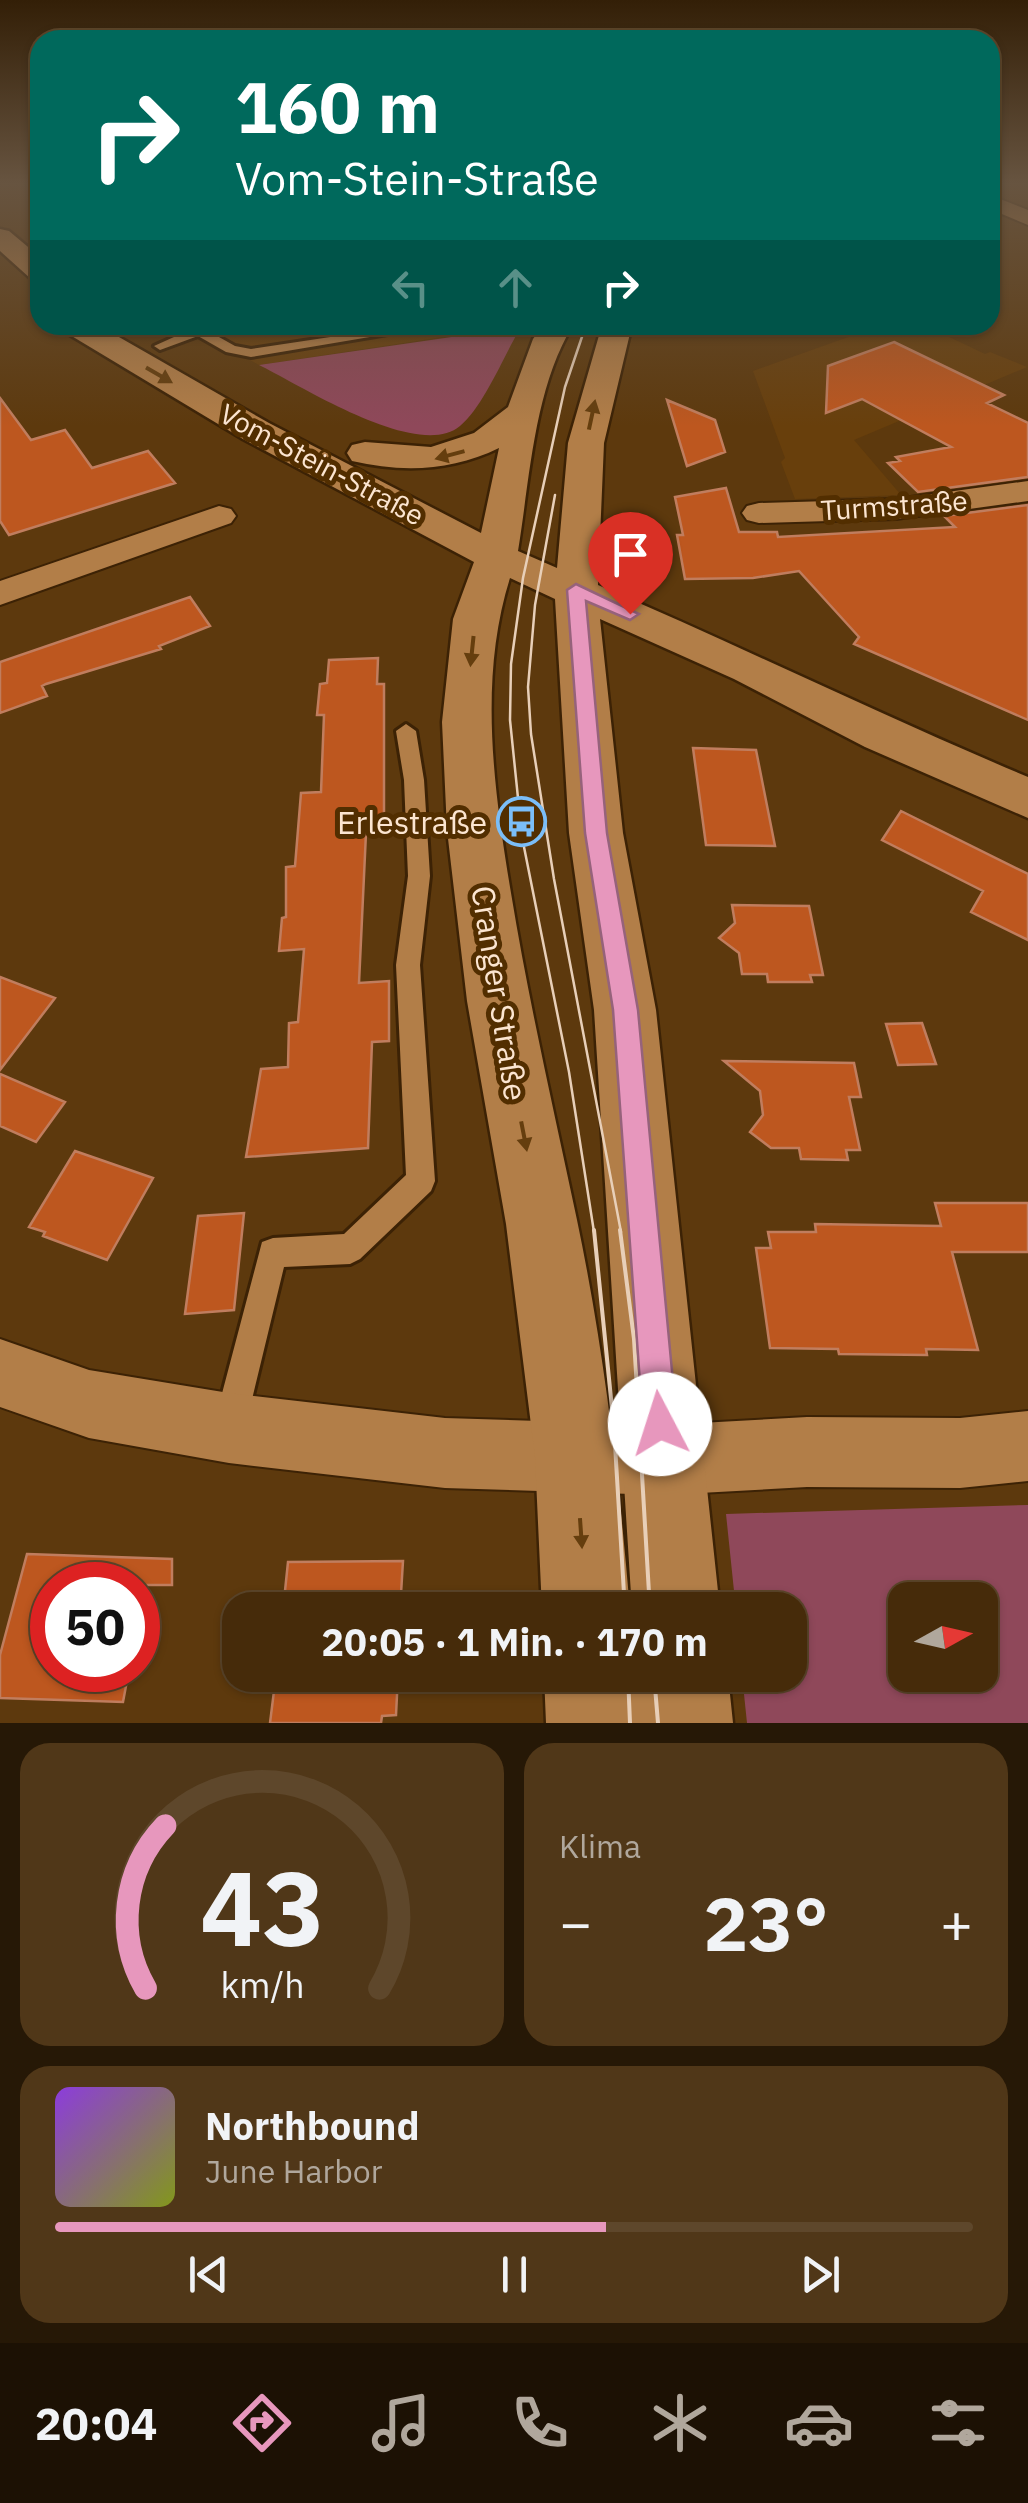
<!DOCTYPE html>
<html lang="de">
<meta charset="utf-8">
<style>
body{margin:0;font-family:"IBM Plex Sans",sans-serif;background:#503718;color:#f1f3f6;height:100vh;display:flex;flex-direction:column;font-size:38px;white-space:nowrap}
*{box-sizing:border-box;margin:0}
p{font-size:32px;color:#b0a79c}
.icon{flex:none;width:55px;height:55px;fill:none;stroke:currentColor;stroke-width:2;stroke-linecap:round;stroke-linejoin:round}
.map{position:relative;height:1723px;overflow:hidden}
.side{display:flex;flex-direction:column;gap:20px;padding:20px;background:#261806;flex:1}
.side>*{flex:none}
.top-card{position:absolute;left:30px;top:30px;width:970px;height:305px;border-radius:30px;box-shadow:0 2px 8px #0004,0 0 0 2px #5e472b;background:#00695c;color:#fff;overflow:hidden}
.needle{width:65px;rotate:82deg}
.tools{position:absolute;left:888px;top:1582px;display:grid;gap:20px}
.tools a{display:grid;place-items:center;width:110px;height:110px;border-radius:20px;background:#462b0a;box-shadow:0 2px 8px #0004,0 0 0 2px #5e472b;font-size:50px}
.speed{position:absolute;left:30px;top:1562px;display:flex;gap:20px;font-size:50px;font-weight:700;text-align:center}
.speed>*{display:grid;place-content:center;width:130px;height:130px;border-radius:50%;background:#462b0a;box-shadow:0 2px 8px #0004,0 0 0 2px #5e472b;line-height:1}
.speed .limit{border:15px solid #d22;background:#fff;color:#111}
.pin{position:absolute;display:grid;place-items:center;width:85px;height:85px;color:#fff;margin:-102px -42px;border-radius:50% 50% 50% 0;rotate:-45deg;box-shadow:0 0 10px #0007}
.pin .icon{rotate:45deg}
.me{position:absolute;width:110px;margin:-55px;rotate:355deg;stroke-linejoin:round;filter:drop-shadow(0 0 8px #0008)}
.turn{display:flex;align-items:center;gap:35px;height:210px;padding:0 40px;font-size:45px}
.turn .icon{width:130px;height:130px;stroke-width:2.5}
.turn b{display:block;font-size:70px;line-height:85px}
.lanes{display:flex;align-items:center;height:95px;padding:0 40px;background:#0003;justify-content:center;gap:50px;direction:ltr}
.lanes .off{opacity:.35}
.big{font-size:75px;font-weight:800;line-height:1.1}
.side .tile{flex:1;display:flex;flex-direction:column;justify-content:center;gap:15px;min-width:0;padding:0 35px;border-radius:30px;background:#503718}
.side .dial{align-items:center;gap:0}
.dial svg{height:260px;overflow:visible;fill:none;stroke:#5e472b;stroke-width:7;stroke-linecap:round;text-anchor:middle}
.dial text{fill:#f1f3f6;stroke:none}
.song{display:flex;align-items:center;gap:30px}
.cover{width:120px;height:120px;border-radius:15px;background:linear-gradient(135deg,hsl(270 70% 55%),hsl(70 70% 35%))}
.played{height:10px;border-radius:5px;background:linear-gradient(90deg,#e797bd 60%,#5e472b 60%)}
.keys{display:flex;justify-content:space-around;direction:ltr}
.heat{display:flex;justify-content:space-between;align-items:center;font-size:55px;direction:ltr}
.side .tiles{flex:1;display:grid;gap:20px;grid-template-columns:1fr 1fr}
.tile:last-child{grid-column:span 2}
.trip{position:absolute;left:222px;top:1592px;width:585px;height:100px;border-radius:30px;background:#462b0a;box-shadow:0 2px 8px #0004,0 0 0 2px #5e472b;font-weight:800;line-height:100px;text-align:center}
.tabs{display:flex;height:160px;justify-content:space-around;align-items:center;background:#1c1104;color:#b0a79c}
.tabs .icon{width:70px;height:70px}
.tabs .active{color:#e797bd}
.tabs b{font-size:45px;color:#f1f3f6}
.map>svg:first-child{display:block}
</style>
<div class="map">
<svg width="1028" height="1723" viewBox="0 0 1028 1723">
<rect width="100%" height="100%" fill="#5d390d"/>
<!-- built -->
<path fill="#683f0c" d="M186,325h336l-263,40z
M882,325h42l61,29 5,-2 37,15 -173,73 47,55 -106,4 -14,-37 4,-4 -32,-87z"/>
<!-- green -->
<path fill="#8f485a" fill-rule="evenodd" d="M521,327c-17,28 -37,79 -61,99 -42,35 -158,-40 -201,-61z
M1028,1505v218h-281l-5,-48h48v-65h-54l-10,-96zM905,1600h75v75h-75z"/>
<!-- building -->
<path fill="#bd571f" stroke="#c07d5e" stroke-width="2.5" d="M894,342l110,53 -17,8 41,20v54l-110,15 -30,-29 12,-2 -4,-4 55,-10 -89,-48 -36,14 2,-47z
M0,398l31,42 34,-10 27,38 56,-17 27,32 -166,52 -9,-14z
M667,400l48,20 10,32 -38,14z
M726,488l13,44h38l1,5 177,-10 -11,-11 84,-11v215l-174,-76 5,-7 -60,-66 -46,7 -68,1 -8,-44h6l-8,-38z
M190,597l20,29 -51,20 2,3 -115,35 -4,2 5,10 -47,17v-51z
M378,658l-1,26h7v148l-18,1 -7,150 30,-2v60l-17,1 -4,106 -122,9 15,-88 27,-2 1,-44 9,-1 6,-73 -25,2 3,-33 4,-1v-50l9,-1 6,-73 20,-1 3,-77h-7l3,-31 7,-1 2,-23z
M693,748l63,2 19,96 -69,-1z
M901,811l127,63v66l-57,-28 12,-21 -101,-51z
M732,905l77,1 14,69h-13l2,7h-44l-1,-8h-25l-3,-21 -20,-15 16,-15z
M0,977l55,21 -55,72z
M922,1023l14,41 -38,1 -12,-41z
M724,1061l130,2 7,34h-12l11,53h-14l2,10 -47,-1 -2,-11h-28l-21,-16 13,-17 -3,-24z
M0,1074l65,28 -29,40 -36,-16z
M75,1151l78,27 -46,82 -64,-24 2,-4 -16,-5z
M935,1203h93v49h-76l26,98 -52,-1 1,6 -88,-1 -1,-5 -68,-1 -14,-100h15l-3,-16h48l-1,-8 126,2z
M244,1213l-10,97 -49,4 13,-98z
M27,1554l145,5v26h-120v85h77l-6,32 -123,-4v-43z
M403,1561l-3,49h-117l5,-48z
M276,1675h122l-2,40 -14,1 -1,7h-111z"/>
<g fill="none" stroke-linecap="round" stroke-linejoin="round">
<defs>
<path id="lane" d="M213,325l2,3 -5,4 25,14 16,3 159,-24h31l-190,32 -25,-5 -28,-16 -38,14 -6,-4 40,-18z
M406,724l10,7 8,49 6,96 -10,89 15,216 -4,10 -71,68 -10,5 -66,3 -37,153 -4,12 -12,4 -12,-4 -4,-12 47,-178 11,-4 71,-4 62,-59 -10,-210 12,-89 -4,-96 -8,-49z"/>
<path id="street" d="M990,195l38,15v15l-38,-16z
M1028,481v20l-132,18 -137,4 -12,-3 -5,-7 5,-7 12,-3 137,-4z
M219,506l12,3 5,7 -5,7 -231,82v-24z
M0,1339l89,31 140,23 216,25 218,7 144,-8 153,1 68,-7v70l-68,7 -153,-1 -144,8 -218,-7 -216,-25 -140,-25 -89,-31z"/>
<path id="secondary" d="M0,229l9,2 31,26v23l-10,-2 -30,-27z
M61,325h37l171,98 212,110 18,-85c-47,23 -96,25 -147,13l-5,-8 5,-8 13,-3 66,5 43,-14 34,-26 25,-68 10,-14h30c-39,64 -43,153 -55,226l39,17 11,-125 34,-118h30l-28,118 -6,142c144,62 285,131 430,192v41l-163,-71 -131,-68 -134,-60 23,214 33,177 64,600h-88l-38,-600 -25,-177 -14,-234 -45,-21c-32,102 -16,212 1,315 18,110 43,218 66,327 27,129 42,259 53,390h-88l-7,-153 -29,-233 -39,-223 -20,-171 -5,-108 11,-103 21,-57 -231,-123 -178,-107z
M544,1675h92v5v-5h92l5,48h-187z"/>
</defs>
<!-- lane casing -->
<use href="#lane" stroke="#3c2205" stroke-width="6"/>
<!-- street casing -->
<use href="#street" stroke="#3c2205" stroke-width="4"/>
<!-- secondary casing -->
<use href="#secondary" stroke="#3c2205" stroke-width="5"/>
<!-- lane -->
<use href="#lane" fill="#b27e48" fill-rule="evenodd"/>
<!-- street -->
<use href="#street" fill="#b27e48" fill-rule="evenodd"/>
<!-- secondary -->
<use href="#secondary" fill="#b27e48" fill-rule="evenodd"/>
<!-- tram-far1 -->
<path stroke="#e8cfb8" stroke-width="2.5" d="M586,325l-21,62 -42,191 -12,86 -1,56 12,117 47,235 25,160
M555,495l-20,110 -7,82 3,47 23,145 67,353"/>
<!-- tram -->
<path stroke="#e8cfb8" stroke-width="4" d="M594,1230l20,198 11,182
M620,1230l14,109 16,271
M628,1675l2,48
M654,1675l4,48"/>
</g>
<!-- one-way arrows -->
<defs><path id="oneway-solid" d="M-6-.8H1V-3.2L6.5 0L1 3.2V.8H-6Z" transform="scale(2.5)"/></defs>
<g fill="#653e0e">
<use href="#oneway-solid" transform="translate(159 375) rotate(30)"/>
<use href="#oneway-solid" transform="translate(592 415) rotate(-78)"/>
<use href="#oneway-solid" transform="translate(450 455) rotate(165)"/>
<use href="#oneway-solid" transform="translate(472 651) rotate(96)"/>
<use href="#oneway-solid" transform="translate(524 1136) rotate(79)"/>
<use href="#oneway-solid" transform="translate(581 1533) rotate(86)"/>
</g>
<!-- sky -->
<linearGradient id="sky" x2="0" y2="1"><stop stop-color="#331f07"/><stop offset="0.43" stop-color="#675440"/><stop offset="1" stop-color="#675440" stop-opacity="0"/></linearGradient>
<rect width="1028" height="426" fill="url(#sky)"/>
<!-- route -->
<path fill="#e797bd" stroke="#96627b" stroke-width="2.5" d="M576,584l63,30 -9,6 -44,-19 21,232 31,177 39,414 -5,12 -12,5 -12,-5 -5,-12 -30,-414 -28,-177 -18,-243z"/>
<!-- icons -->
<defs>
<symbol id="bus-ring" viewBox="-11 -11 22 22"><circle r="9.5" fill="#522e00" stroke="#7bbef8" stroke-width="1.5"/><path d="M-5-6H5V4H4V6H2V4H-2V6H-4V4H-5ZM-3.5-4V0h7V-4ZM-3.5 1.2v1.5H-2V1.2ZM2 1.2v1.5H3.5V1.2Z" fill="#7bbef8"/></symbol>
</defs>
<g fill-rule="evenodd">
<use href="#bus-ring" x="494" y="794" width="55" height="55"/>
</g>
<g text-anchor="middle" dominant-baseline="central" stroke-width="10" stroke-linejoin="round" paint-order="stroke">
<!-- far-street labels -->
<g font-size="28" fill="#fce5d0" stroke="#522e00">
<text transform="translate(322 464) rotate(28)">Vom-Stein-Straße</text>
<text transform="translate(894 505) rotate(-4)">Turmstraße</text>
</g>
<!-- poi labels -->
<g font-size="32" fill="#fce5d0" stroke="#522e00" text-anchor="end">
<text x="487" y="822">Erlestraße</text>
</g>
<!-- street labels -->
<g font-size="32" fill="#fce5d0" stroke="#522e00">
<text transform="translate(500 993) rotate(81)">Cranger Straße</text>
</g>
</g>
</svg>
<div class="tools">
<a><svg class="needle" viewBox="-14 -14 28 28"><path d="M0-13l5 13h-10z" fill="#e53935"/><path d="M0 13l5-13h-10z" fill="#b0a79c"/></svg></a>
</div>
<div class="speed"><div class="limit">50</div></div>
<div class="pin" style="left:630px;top:614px;background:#d93025"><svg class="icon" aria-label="arrive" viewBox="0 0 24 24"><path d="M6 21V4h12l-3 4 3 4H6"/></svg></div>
<svg class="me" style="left:660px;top:1424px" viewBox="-20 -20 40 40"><circle r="19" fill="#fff"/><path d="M0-13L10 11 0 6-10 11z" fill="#e797bd"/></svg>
<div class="trip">20:05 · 1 Min. · 170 m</div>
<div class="top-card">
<div class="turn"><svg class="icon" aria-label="right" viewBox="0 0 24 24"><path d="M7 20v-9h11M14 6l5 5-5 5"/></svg><div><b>160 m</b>Vom-Stein-Straße</div></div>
<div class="lanes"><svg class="icon off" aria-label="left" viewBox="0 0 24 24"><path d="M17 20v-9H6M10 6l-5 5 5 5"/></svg><svg class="icon off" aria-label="ahead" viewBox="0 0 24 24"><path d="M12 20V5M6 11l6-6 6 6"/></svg><svg class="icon" aria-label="right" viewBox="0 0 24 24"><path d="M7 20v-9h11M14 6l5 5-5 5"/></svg></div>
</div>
</div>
<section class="side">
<div class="tiles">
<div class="tile dial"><svg viewBox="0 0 100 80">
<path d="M14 69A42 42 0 1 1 86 69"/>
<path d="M14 69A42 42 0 0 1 20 19" stroke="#e797bd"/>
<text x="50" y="56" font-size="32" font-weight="700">43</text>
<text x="50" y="72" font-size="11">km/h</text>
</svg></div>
<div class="tile"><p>Klima</p>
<div class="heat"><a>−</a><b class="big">23°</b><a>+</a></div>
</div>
<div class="tile">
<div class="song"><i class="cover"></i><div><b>Northbound</b><p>June Harbor</p></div></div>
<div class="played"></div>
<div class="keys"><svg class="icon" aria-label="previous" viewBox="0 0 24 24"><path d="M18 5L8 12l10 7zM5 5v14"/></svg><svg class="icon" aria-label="pause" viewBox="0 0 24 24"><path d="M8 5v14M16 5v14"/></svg><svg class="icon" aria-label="next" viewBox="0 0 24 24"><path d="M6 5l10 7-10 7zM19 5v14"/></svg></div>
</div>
</div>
</section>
<nav class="tabs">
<b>20:04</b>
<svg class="icon active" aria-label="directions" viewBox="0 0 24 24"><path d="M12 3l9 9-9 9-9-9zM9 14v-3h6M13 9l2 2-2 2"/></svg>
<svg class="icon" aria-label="music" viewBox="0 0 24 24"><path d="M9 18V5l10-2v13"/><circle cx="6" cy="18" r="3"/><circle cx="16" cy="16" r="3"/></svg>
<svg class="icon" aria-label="phone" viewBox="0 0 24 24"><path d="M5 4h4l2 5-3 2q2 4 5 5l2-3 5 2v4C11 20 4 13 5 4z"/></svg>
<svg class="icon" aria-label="climate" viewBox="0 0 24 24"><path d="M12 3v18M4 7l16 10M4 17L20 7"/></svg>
<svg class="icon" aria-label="car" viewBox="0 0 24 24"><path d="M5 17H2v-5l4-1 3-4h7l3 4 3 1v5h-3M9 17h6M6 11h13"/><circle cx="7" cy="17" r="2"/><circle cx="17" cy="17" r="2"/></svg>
<svg class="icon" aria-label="filters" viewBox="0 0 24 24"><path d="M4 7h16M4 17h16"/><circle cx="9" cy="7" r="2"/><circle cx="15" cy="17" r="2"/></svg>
</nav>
